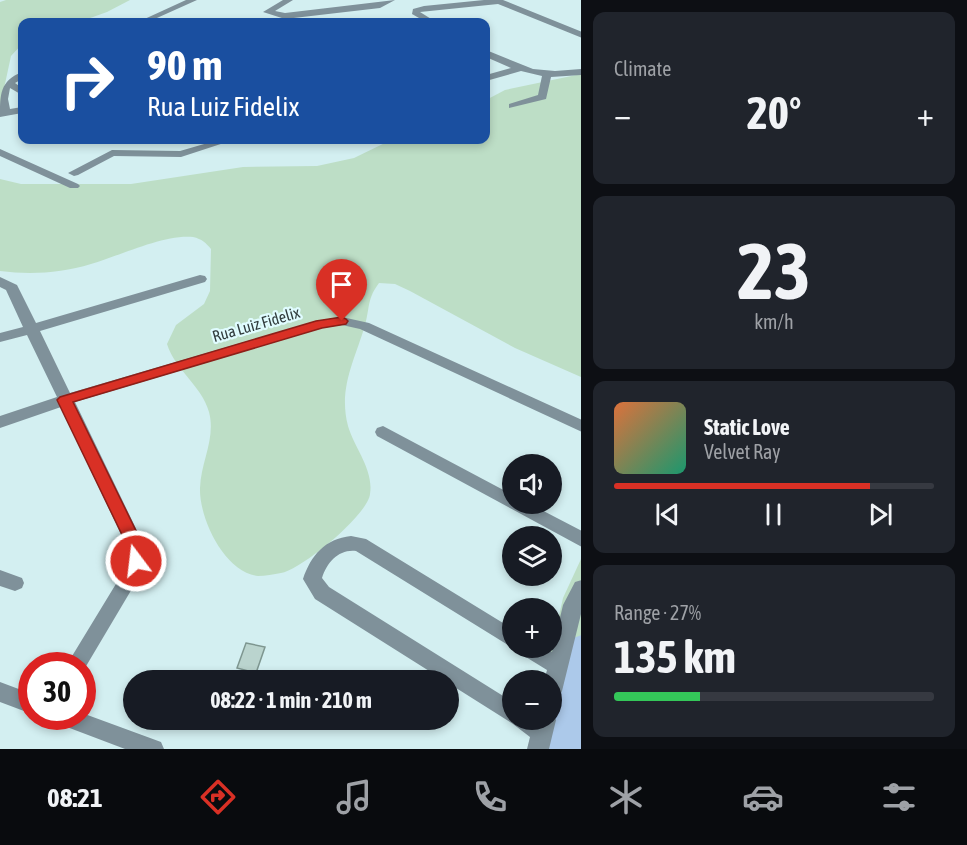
<!DOCTYPE html>
<meta charset="utf-8">
<style>
body{margin:0;font-family:"Asap Condensed",sans-serif;background:#20242c;color:#f1f3f6;height:100vh;display:flex;flex-direction:column;font-size:22px;white-space:nowrap}
*{box-sizing:border-box;margin:0}
p{font-size:20px;color:#9ea1a6}
.icon{flex:none;width:33px;height:33px;fill:none;stroke:currentColor;stroke-width:2;stroke-linecap:round;stroke-linejoin:round}
.map{position:relative;flex:1;overflow:hidden}
.details{display:flex;flex-direction:column;gap:12px;padding:12px;background:#0d0f14;width:386px}
.details>*{flex:none}
.guide{position:absolute;left:18px;top:18px;width:472px;height:126px;border-radius:12px;box-shadow:0 3px 9px #0003;background:#1a4fa0;color:#fff;overflow:hidden}
.fabs{position:absolute;left:502px;top:454px;display:grid;gap:12px}
.fabs a{display:grid;place-items:center;width:60px;height:60px;border-radius:50%;background:#171b24;box-shadow:0 3px 9px #0003;font-size:30px}
.speed{position:absolute;left:18px;top:652px;display:flex;gap:12px;font-size:30px;font-weight:700;text-align:center}
.speed>*{display:grid;place-content:center;width:78px;height:78px;border-radius:50%;background:#171b24;box-shadow:0 3px 9px #0003;line-height:1}
.speed .limit{border:9px solid #d22;background:#fff;color:#111}
.pin{position:absolute;display:grid;place-items:center;width:51px;height:51px;color:#fff;margin:-62px -26px;border-radius:50% 50% 50% 0;rotate:-45deg;box-shadow:0 0 6px #0007}
.pin .icon{rotate:45deg}
.me{position:absolute;width:66px;margin:-33px;rotate:345deg;stroke-linejoin:round;filter:drop-shadow(0 0 4px #0008)}
.turn{display:flex;align-items:center;gap:21px;height:126px;padding:0 30px;font-size:27px}
.turn .icon{width:78px;height:78px;stroke-width:2.5}
.turn b{display:block;font-size:42px;line-height:51px}
.big{font-size:45px;font-weight:700;line-height:1.1}
.details .widget{flex:1;display:flex;flex-direction:column;justify-content:center;gap:9px;min-width:0;padding:0 21px;border-radius:12px;background:#20242c}
.details .dial{align-items:center;gap:0}
.dial b{font-size:78px;line-height:1}
.song{display:flex;align-items:center;gap:18px}
.cover{width:72px;height:72px;border-radius:9px;background:linear-gradient(135deg,hsl(20 70% 55%),hsl(160 70% 35%))}
.played{height:6px;border-radius:3px;background:linear-gradient(90deg,#d93025 80%,#363941 80%)}
.keys{display:flex;justify-content:space-around;direction:ltr}
.heat{display:flex;justify-content:space-between;align-items:center;font-size:33px;direction:ltr}
.charge{height:9px;border-radius:4px;background:linear-gradient(90deg,#34c759 27%,#363941 0)}
.trip{position:absolute;left:123px;top:670px;width:336px;height:60px;border-radius:30px;background:#171b24;box-shadow:0 3px 9px #0003;font-weight:700;line-height:60px;text-align:center}
.dock{display:flex;height:96px;justify-content:space-around;align-items:center;background:#090b0e;color:#9ea1a6}
.dock .icon{width:42px;height:42px}
.dock .on{color:#d93025}
.dock b{font-size:27px;color:#f1f3f6}
main{display:flex;flex:1;min-height:0}
.map>svg:first-child{display:block}
</style>
<main>
<div class="map">
<svg width="582" height="749" viewBox="0 0 582 749">
<rect width="100%" height="100%" fill="#d3eff1"/>
<!-- green -->
<path fill="#bddec6" d="M6,0h124l-23,12 -28,10h-57v22l-11,12 -11,51v-105z
M581,74v303l-66,-29 -105,-57 -15,-7 -16,-1c-12,16 -9,24 -14,42 -10,35 -27,63 -17,101 6,21 26,44 22,68 -2,21 -69,76 -89,79 -7,1 -16,3 -23,3 -34,-4 -59,-58 -58,-88 1,-27 16,-50 9,-76 -7,-26 -34,-42 -42,-68l9,-19 28,-21 6,-13 1,-42c-5,-6 -9,-10 -18,-12 -29,-3 -74,19 -102,27 -30,9 -60,11 -91,7v-92l21,5h110l112,-17 74,-1 37,-8 37,-18h95v-40l19,-10z
M581,559v190h-42l3,-29h10l-2,-64 13,-58z"/>
<g fill="none" stroke-linecap="round" stroke-linejoin="round">
<!-- river -->
<path fill="#acc9ea" fill-rule="evenodd" d="M582,635v114h-33l3,-64 16,-45z"/>
</g>
<!-- building -->
<path fill="#bad4ce" stroke="#7e9690" stroke-width="1.5" d="M246,643l19,4 -9,26 -19,-5z"/>
<g fill="none" stroke-linecap="round" stroke-linejoin="round">
<!-- minor -->
<path fill="#7f919a" fill-rule="evenodd" d="M186,0h11l-49,22h-10z
M283,0h10l-18,11 10,2 110,-13 -15,8 -95,11 -22,-7z
M484,0h19l79,32v6l-84,-34 -78,8 16,10h-10l-14,-8 1,-5 11,-3z
M486,50l47,19 22,2 27,-2v6l-31,2 -5,22 -37,9v-4l29,-9 4,-19 -21,-5 -35,10v-6l25,-7 -25,-11z
M22,72v7l-7,4 7,5v7l-12,-7 -2,11 2,10 12,-2v6l-22,4c0,-23 0,-36 22,-45z
M218,140h15l-52,17 -67,-1 -36,19 -4,1 -6,-3 44,-23 68,1z
M0,149l78,35 2,2 -2,2h-8l-70,-32z
M200,275l5,1 2,3 -2,3 -165,49 30,62 246,-72 26,-4 27,6 213,97v12l-222,-103 -18,-4 -20,3 -247,74 68,141 2,18 -6,16 -57,96v-7h-16l56,-92 5,-13 -2,-18 -64,-136 -61,21v-12l57,-19 -30,-62 -27,7v-9l23,-6 -17,-37 -6,-3v-10l17,8 19,38z
M383,426l130,69v9h17l52,27v16l-205,-111 -2,-4 2,-4z
M351,536l15,3 147,90v19l-157,-97c-17,-2 -29,11 -34,27l7,9 184,115v18h39l1,-7 3,7 -7,29h-22l3,-12 -17,-13 -198,-125 -12,-20c8,-24 22,-40 48,-43z
M0,570l22,8 2,5 -2,5 -7,3 -15,-5z
M582,580v30l-20,81 -3,7 -7,2v-19h-8l3,-11 -26,-16 -3,-6h28l6,4 11,-47 12,-23z
M0,682l32,12v20l-32,-12z
M82,713l79,29 3,7h-39l-66,-25 -3,-7h26z"/>
</g>
<!-- route -->
<path fill="#d93025" stroke="#8d1f18" stroke-width="1.5" d="M342,317l4,2 2,2 -2,3 -24,4 -249,74 69,141 3,18 -3,5 -6,2 -5,-2 -5,-23 -69,-143 3,-3 256,-76z"/>
<g text-anchor="middle" dominant-baseline="central" stroke-width="4.5" stroke-linejoin="round" paint-order="stroke">
<!-- street labels -->
<g font-size="16" fill="#313c3d" stroke="#e0fcff">
<text transform="translate(256 324) rotate(-16)">Rua Luiz Fidelix</text>
</g>
</g>
</svg>
<div class="fabs">
<a><svg class="icon" aria-label="sound" viewBox="0 0 24 24"><path d="M4 9h4l5-4v14l-5-4H4zM17 9q2 3 0 6"/></svg></a>
<a><svg class="icon" aria-label="layers" viewBox="0 0 24 24"><path d="M12 4l9 5-9 5-9-5zM3 14l9 5 9-5"/></svg></a>
<a>+</a>
<a>−</a>
</div>
<div class="speed"><div class="limit">30</div></div>
<div class="pin" style="left:342px;top:321px;background:#d93025"><svg class="icon" aria-label="arrive" viewBox="0 0 24 24"><path d="M6 21V4h12l-3 4 3 4H6"/></svg></div>
<svg class="me" style="left:136px;top:561px" viewBox="-20 -20 40 40"><circle r="17" fill="#d93025" stroke="#fff" stroke-width="3"/><path d="M0-11L8 9 0 5-8 9z" fill="#fff"/></svg>
<div class="trip">08:22 · 1 min · 210 m</div>
<div class="guide">
<div class="turn"><svg class="icon" aria-label="right" viewBox="0 0 24 24"><path d="M7 20v-9h11M14 6l5 5-5 5"/></svg><div><b>90 m</b>Rua Luiz Fidelix</div></div>
</div>
</div>
<section class="details">
<div class="widget"><p>Climate</p>
<div class="heat"><a>−</a><b class="big">20°</b><a>+</a></div>
</div>
<div class="widget dial"><b>23</b><p>km/h</p></div>
<div class="widget">
<div class="song"><i class="cover"></i><div><b>Static Love</b><p>Velvet Ray</p></div></div>
<div class="played"></div>
<div class="keys"><svg class="icon" aria-label="previous" viewBox="0 0 24 24"><path d="M18 5L8 12l10 7zM5 5v14"/></svg><svg class="icon" aria-label="pause" viewBox="0 0 24 24"><path d="M8 5v14M16 5v14"/></svg><svg class="icon" aria-label="next" viewBox="0 0 24 24"><path d="M6 5l10 7-10 7zM19 5v14"/></svg></div>
</div>
<div class="widget"><p>Range · 27%</p><b class="big">135 km</b><div class="charge"></div></div>
</section>
</main>
<nav class="dock">
<b>08:21</b>
<svg class="icon on" aria-label="directions" viewBox="0 0 24 24"><path d="M12 3l9 9-9 9-9-9zM9 14v-3h6M13 9l2 2-2 2"/></svg>
<svg class="icon" aria-label="music" viewBox="0 0 24 24"><path d="M9 18V5l10-2v13"/><circle cx="6" cy="18" r="3"/><circle cx="16" cy="16" r="3"/></svg>
<svg class="icon" aria-label="phone" viewBox="0 0 24 24"><path d="M5 4h4l2 5-3 2q2 4 5 5l2-3 5 2v4C11 20 4 13 5 4z"/></svg>
<svg class="icon" aria-label="climate" viewBox="0 0 24 24"><path d="M12 3v18M4 7l16 10M4 17L20 7"/></svg>
<svg class="icon" aria-label="car" viewBox="0 0 24 24"><path d="M5 17H2v-5l4-1 3-4h7l3 4 3 1v5h-3M9 17h6M6 11h13"/><circle cx="7" cy="17" r="2"/><circle cx="17" cy="17" r="2"/></svg>
<svg class="icon" aria-label="filters" viewBox="0 0 24 24"><path d="M4 7h16M4 17h16"/><circle cx="9" cy="7" r="2"/><circle cx="15" cy="17" r="2"/></svg>
</nav>
